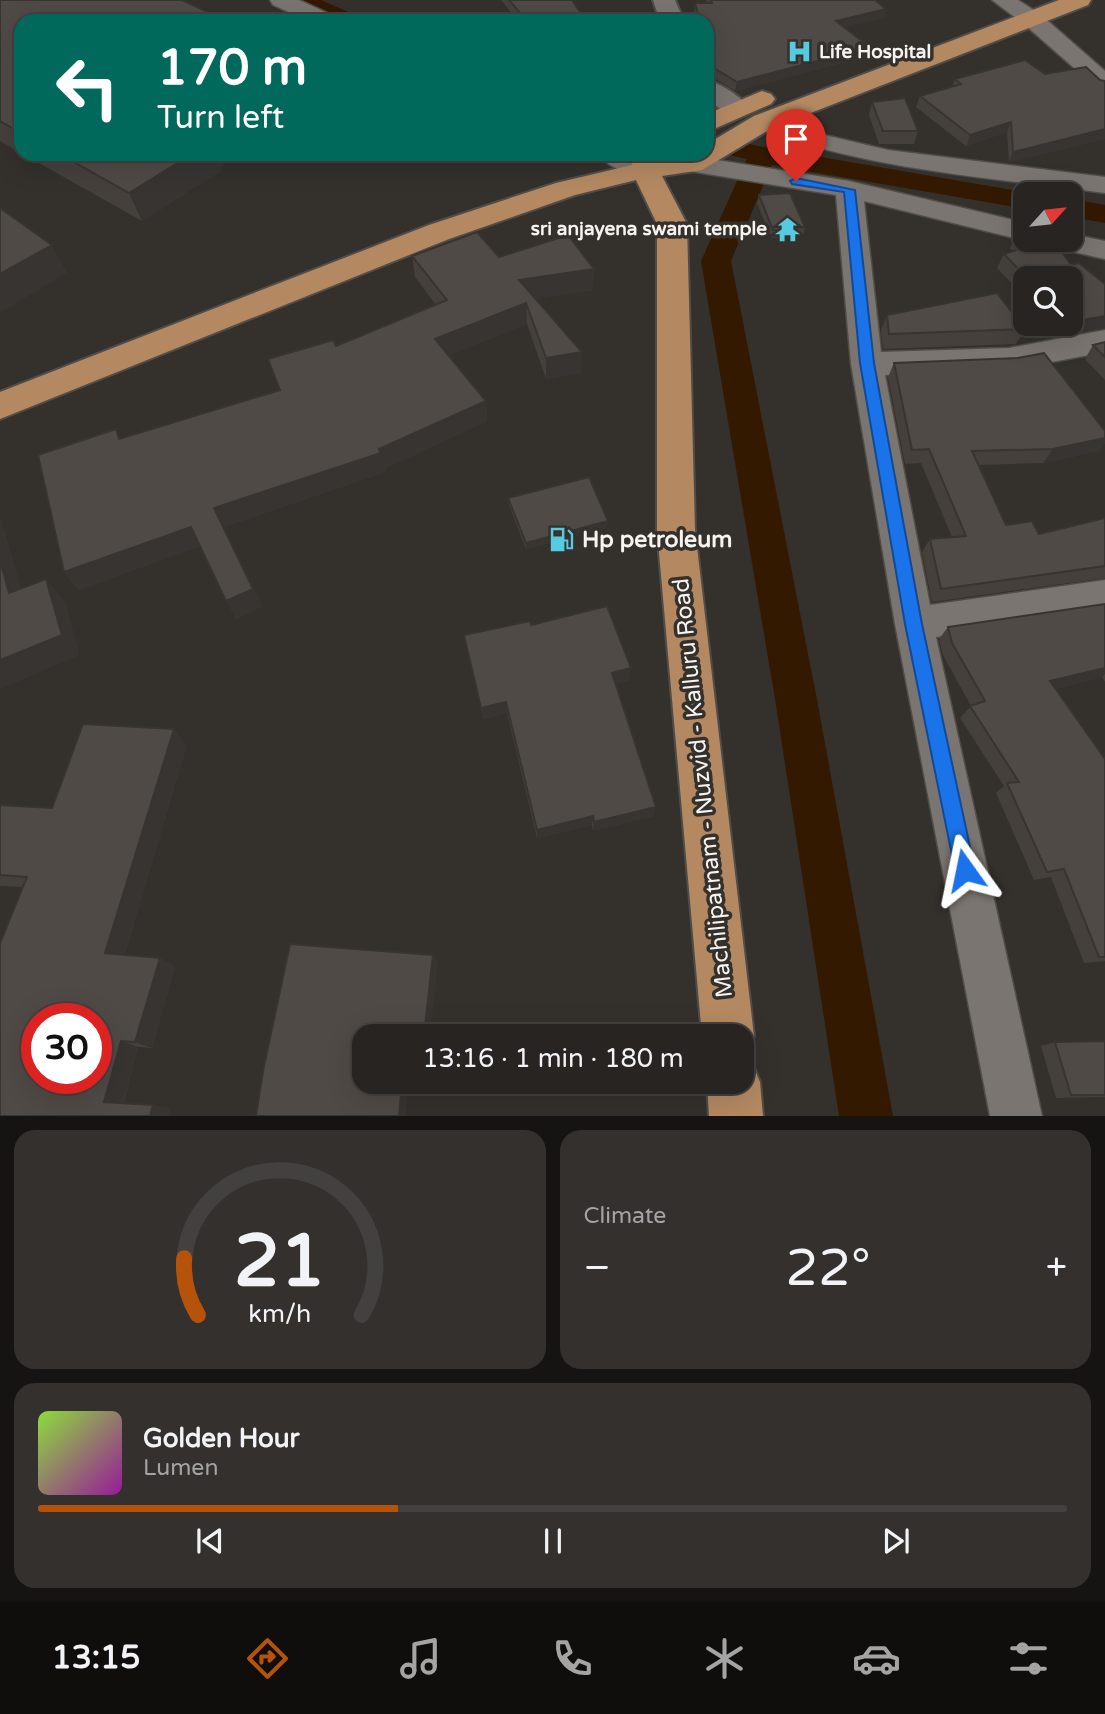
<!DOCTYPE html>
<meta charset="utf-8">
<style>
body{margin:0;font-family:"Varela Round",sans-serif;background:#33302e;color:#f1f3f6;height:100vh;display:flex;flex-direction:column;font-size:26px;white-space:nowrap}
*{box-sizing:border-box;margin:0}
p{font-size:23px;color:#a4a4a5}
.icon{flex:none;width:38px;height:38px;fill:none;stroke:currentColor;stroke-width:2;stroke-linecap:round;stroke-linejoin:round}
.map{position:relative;height:1116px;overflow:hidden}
.panel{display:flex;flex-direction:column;gap:14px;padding:14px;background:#151412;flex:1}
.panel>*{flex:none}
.hud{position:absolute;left:14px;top:14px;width:700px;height:147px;border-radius:21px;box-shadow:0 7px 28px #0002,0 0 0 2px #43413f;background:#00695c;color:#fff;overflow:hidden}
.needle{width:46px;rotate:63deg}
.controls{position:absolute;left:1013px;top:182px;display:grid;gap:14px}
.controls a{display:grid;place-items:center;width:70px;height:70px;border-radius:14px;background:#272421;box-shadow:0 7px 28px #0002,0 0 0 2px #43413f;font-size:35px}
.speed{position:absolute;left:21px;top:1003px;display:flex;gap:14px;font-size:35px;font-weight:700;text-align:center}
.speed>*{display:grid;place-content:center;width:91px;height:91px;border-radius:50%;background:#272421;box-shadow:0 7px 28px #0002,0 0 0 2px #43413f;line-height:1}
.speed .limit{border:10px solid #d22;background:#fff;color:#111}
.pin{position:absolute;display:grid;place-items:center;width:60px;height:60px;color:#fff;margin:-72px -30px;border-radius:50% 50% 50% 0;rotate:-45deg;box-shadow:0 0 7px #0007}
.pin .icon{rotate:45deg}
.me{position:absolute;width:77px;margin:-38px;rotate:348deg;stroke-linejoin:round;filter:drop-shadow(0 0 5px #0008)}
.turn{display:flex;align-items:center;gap:24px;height:147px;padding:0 28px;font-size:32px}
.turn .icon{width:91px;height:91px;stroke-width:2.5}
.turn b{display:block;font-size:49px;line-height:60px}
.big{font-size:52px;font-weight:600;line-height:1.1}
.panel .widget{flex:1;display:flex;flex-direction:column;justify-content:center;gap:10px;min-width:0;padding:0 24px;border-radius:21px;background:#33302e}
.panel .dial{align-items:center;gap:0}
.dial svg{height:182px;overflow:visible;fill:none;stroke:#43413f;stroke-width:7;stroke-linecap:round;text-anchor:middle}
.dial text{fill:#f1f3f6;stroke:none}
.song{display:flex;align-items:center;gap:21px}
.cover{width:84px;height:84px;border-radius:10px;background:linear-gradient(135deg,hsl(90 70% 55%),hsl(300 70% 35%))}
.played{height:7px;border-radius:4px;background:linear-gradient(90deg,#b45309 35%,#43413f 35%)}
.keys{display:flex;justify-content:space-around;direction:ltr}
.heat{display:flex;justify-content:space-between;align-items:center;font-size:38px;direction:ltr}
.panel .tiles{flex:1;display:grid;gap:14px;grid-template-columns:1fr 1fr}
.widget:last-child{grid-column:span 2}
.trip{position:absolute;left:352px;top:1024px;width:402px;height:70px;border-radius:21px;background:#272421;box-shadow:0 7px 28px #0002,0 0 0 2px #43413f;font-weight:600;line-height:70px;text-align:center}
.tabs{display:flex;height:112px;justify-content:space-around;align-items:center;background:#100e0d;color:#a4a4a5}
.tabs .icon{width:49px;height:49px}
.tabs .selected{color:#b45309}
.tabs b{font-size:32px;color:#f1f3f6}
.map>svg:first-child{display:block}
</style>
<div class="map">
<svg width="1105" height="1116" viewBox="0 0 1105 1116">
<rect width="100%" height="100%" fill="#34302c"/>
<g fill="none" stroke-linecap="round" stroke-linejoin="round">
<!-- canal -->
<path fill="#331900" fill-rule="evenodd" d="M291,0h30l36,16 4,5h-31l-36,-16z
M707,134l56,13 273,47h-10v15l-254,-44 -41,96 87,444 75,411h-54l-63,-411 -75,-444 46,-102 -40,-9z
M1071,199l34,6v18l-34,-6z"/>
<defs>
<path id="minor" d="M270,0h29l35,16 3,5h-29l-35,-16z
M992,0h26l22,14 65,57v19l-8,-2 -73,-64z
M763,114l49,18 76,18 217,27v16c-119,-16 -237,-23 -351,-66l-4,-5 4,-5z
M598,154c20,0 47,-3 60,16l-4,6c-16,4 -46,-8 -56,-22z
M692,156l157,25 177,42v17h4l-4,1 -162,-40 17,151 128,-4 96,-18v22l-96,18 -124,5 45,230 175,-25v32l-169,25 106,479h-52l-95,-492 -44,-260 -15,-169 -153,-25 -4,-6 4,-6z
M1071,234l34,7v18l-58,-13 -4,-6h28z"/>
<path id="tertiary" d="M653,0h22l9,21h-24z
M707,80c14,4 34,16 42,28l-4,5h-18l-20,-13z"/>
<path id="trunk" d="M1059,0h32l-3,5 -316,123 -70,42 -40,6 25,48 8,306 59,506 -8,18 -4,2v-20h-40l-45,-506v-306l-21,-44 -61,15 -126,44 -449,180v-27l429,-167 127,-42 76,-18 2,-11h28l-1,6 46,-6v-10l47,-28z
M762,91l9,3 4,5 -4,5 -64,28v-18z
M742,1059l10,4 8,19 3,34h-54l-2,-34h35z"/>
</defs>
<!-- minor casing -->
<use href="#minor" stroke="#504d49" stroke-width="3"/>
<!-- tertiary casing -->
<use href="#tertiary" stroke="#504d49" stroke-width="4"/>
<!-- trunk casing -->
<use href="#trunk" stroke="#504d49" stroke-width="4"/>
<!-- minor -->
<use href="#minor" fill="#7b7571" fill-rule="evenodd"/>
<!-- tertiary -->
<use href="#tertiary" fill="#7b7571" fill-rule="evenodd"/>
<!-- trunk -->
<use href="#trunk" fill="#b48962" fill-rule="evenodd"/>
</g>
<!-- wall -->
<path fill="#45403c" d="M0,0l21,21v132l-21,-12z
M501,0h71l14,21h-68z
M706,0h169l9,18 -40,9 26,20 -2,9 -133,35 -24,-15 -4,-15v-40h-11l-2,-9 1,-9h12z
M1045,74l60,7v58l-96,23 -2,-30 -41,14 -50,-39 4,-11 32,-9 3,-8z
M872,102l46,29 -4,13h-35l-10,-29z
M23,154h216l-19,12 1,5 -79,50z
M759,195l46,32 -2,8 -32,3 -14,-35z
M1017,234l88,50v44l-43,7 -11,-11h20v-46h-45v20l-29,-30 7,-14 9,-3 -3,-3z
M412,256l87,1 94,33 -57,9 45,74 -35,6 -19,-55 -78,31 37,46 1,20 -103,48 1,3 -161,55 38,79 -26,13 -36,-73 -121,44 -15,-18 57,-134 158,-48 57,-44 100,-41 -21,-28z
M887,315l138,14 -9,15 -133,5 -2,-19z
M1105,342v38l-20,-21 8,-14z
M894,363l211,68v12l-6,8 -56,12 -64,2 27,60 33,9 66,-16v60l-173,24 -10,-50 8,-13 22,-2 -31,-74 -16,1 -17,-87z
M508,498l99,30 -81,21 -17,-44z
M1105,604v78l-3,-5 -47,12 50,70v202l-21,2 -33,-86 -17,3 -38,-87 8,-7 -44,-68 11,-12 -28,-51 -4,-16 9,-12z
M531,625l98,55 -13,3 40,124 -3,9 -60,15 -1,-6 -55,13 -30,-125 -24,6 -19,-84z
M187,745l-62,209 35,4 15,9 -23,81 -14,-1 -14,56 46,5 -2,8h-168l22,-229 -22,-1v-81l52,3z
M1105,1041v56l-49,1 -15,-52 14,-4z"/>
<!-- shaded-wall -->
<path fill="#383431" d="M886,9l-2,9 -51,12 3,-9z
M870,47l-2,9 -133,35 2,-9z
M1011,122l-4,10 -41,14 4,-11z
M1105,129v10l-96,23 4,-10z
M192,154h47l-19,12 1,5 -79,50 -13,-28z
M52,245l15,28 -67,40v-39z
M594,269l-1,21 -73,12 -1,-22z
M526,303l1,21 -89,36 -3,-21z
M1105,316v12l-43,7 7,-11h2v-2z
M582,352l-1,21 -35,6v-21z
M486,401l1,20 -103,48 1,3 -161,55 38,79 -26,13 -10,-18 -12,-93 165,-59z
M1105,438v5l-6,8 -56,12 10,-14z
M0,515l29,100 -20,-22 -9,-33z
M608,521l-1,7 -81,21v-6z
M191,527l10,19 -122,44 -15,-18z
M46,579l19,22 15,54 -80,34v-29z
M631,668l-2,12 -18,5 1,-12z
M1105,668v6l-3,3 -64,16 12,-12z
M506,702l1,11 -24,6 -2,-11z
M174,729l13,16 -64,216 -18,-8z
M656,807l-3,9 -60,15 1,-9z
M593,816l-1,9 -55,13v-8z
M433,955l5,8 -8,73h-6z
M160,958l15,9 -23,81 -17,-6z
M121,1041l17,6 -15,58 -19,-3z
M402,1082h7l-3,34h-7z
M153,1105l17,3 -2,8h-18z"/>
<!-- building -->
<path fill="#504a46" stroke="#383431" stroke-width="2" fill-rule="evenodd" d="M0,0h182l46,21h-207v112l-21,-12z
M509,0h63l14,21h-59z
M711,0h164l11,9 -50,12 34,26 -133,35 -25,-15 -5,-20v-26h-7l-5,-18h17z
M650,15l1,6h-34z
M1025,60l20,14 41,-7 14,13 5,1v48l-92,23 -2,-30 -41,13 -50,-39 41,-12 -6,-5z
M905,98l13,33h-35l-11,-29z
M60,154h132l-63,39z
M790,193l15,34 -32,3 -14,-35z
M0,208l52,37 -52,29z
M477,232l22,25 69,-22 26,34 -75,11 63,72 -36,6 -20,-55 -91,36 51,62 -107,48 2,4 -167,55 39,81 -27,12 -35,-74 -127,45 -26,-117 78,-26 3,10 161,-49 -12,-31 65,-19 3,6 111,-46 -35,-44z
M1026,233v7h28l17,25 8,-2 26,21v32l-34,6v-44h-44l-23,-24 22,-7 -9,-13z
M997,293l28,36 -136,5 -2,-19z
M1105,342v15l-12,-12z
M1044,353l61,78v7l-52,11 -81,2 34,74 26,-4 7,13 66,-16v48l-164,23 -11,-50 36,-3 -37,-87 -17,1 -18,-87 124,-5z
M589,477l19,44 -82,22 -18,-45z
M0,560l9,33 37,-14 16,56 -62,25z
M1105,604v64l-55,13 55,78v198h-6l-35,-88 -17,3 -40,-89 12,-1 -49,-76 15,-5 -33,-58 -4,-16z
M607,606l24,62 -19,5 44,134 -62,15 -1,-6 -56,14 -31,-128 -25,6 -17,-73 66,-14 1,4z
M83,724l91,5 -69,224 55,5 -25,84 -14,-1 -17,61 49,3 -3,11h-150v-173l27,-66 -27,-2v-70l52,3zM37,1018h59v60h-59z
M290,944l143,11 -9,81h-60v46h38l-3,34h-143l7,-45z
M1105,1041v54h-34l-16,-53z"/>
<!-- route -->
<path fill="#1a73e8" stroke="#114b97" stroke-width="2" d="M796,178l59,12 19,173 48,261 53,246 -3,7 -7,3 -7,-3 -3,-7 -50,-246 -45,-261 -16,-171 -52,-8 -2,-3z"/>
<!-- icons -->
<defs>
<symbol id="hospital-bare" viewBox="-9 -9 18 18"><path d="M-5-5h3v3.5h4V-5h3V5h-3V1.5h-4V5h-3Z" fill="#55cae0" stroke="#34302c" stroke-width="2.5" paint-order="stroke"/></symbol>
<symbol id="temple-bare" viewBox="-9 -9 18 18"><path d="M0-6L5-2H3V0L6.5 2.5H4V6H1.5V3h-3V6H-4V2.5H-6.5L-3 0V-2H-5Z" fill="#55cae0" stroke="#34302c" stroke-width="2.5" paint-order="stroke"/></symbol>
<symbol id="fuel-bare" viewBox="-9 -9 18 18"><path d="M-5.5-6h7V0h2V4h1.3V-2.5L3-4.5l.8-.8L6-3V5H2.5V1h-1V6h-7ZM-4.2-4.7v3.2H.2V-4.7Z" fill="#55cae0" stroke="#34302c" stroke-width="2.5" paint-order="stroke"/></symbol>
</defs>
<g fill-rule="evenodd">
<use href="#hospital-bare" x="782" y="34" width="35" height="35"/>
<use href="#temple-bare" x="770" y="212" width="35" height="35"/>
<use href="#fuel-bare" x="544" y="522" width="35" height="35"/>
</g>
<g text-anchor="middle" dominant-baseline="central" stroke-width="7" stroke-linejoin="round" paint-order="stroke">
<!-- far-poi labels -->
<g font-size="19" font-weight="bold" fill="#f6f3f0" stroke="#34302c" text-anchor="start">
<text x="819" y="52">Life Hospital</text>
<text x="767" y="229" text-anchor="end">sri anjayena swami temple</text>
</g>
<!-- poi labels -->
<g font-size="23" font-weight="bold" fill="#f6f3f0" stroke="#34302c" text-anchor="start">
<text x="582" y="540">Hp petroleum</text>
</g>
<!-- street labels -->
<g font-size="23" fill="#f6f3f0" stroke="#34302c">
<text transform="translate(703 788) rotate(-96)">Machilipatnam - Nuzvid - Kalluru Road</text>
</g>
</g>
</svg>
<div class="controls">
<a><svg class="needle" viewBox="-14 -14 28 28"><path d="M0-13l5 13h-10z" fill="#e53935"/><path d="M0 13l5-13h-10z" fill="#a4a4a5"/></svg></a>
<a><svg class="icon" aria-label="search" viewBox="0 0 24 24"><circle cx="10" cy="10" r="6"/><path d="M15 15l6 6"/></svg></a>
</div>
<div class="speed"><div class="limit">30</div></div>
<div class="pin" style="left:796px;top:181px;background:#d93025"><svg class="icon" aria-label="arrive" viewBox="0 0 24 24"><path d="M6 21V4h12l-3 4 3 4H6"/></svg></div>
<svg class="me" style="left:965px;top:870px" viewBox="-20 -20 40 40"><path d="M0-17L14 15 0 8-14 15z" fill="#1a73e8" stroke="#fff" stroke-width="4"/></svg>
<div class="trip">13:16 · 1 min · 180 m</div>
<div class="hud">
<div class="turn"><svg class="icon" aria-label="left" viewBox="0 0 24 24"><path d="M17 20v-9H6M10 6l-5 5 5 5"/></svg><div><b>170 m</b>Turn left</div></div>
</div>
</div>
<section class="panel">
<div class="tiles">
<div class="widget dial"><svg viewBox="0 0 100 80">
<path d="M14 69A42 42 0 1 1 86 69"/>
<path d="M14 69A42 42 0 0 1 8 44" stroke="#b45309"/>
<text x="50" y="56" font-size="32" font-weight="700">21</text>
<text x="50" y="72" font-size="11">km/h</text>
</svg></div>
<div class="widget"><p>Climate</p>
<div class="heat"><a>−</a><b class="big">22°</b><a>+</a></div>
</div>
<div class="widget">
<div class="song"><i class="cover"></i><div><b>Golden Hour</b><p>Lumen</p></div></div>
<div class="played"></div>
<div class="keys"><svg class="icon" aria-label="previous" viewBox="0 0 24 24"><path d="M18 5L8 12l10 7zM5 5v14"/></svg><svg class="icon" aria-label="pause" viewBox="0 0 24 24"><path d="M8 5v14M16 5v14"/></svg><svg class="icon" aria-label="next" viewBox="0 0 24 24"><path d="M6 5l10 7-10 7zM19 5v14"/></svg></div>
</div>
</div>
</section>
<nav class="tabs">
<b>13:15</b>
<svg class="icon selected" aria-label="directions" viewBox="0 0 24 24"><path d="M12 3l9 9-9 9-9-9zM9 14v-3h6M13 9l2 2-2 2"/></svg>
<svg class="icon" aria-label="music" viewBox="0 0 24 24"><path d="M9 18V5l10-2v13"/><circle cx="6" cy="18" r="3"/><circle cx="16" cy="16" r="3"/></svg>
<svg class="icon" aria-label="phone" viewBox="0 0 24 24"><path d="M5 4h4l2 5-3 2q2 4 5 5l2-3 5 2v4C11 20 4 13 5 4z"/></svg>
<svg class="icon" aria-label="climate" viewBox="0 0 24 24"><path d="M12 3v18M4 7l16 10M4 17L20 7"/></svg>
<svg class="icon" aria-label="car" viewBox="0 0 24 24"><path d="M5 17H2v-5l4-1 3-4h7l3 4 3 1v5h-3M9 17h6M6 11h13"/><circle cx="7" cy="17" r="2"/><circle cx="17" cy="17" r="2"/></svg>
<svg class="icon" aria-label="filters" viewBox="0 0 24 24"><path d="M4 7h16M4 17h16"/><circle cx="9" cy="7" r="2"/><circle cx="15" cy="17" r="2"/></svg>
</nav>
